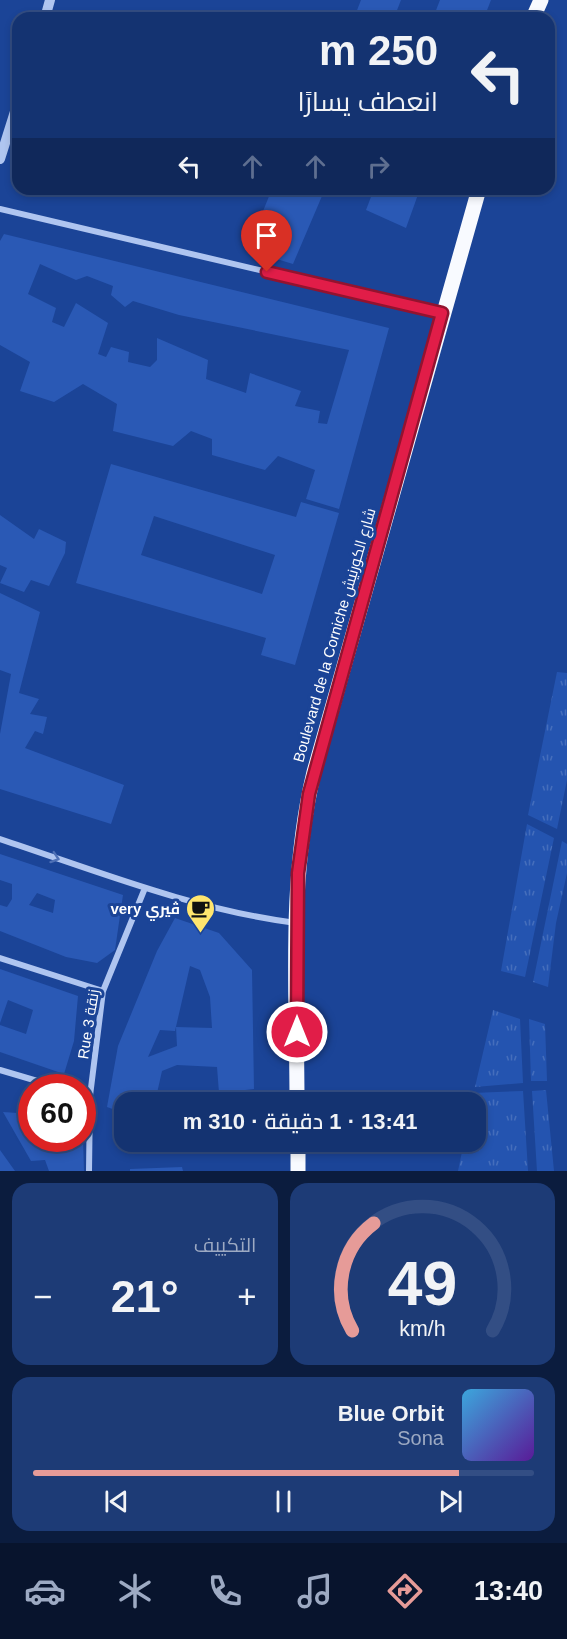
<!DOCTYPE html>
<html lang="ar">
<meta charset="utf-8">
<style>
body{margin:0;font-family:Helvetica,Cairo,sans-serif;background:#1d3b76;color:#f1f3f6;direction:rtl;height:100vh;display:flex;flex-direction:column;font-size:22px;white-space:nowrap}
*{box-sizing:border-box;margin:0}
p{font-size:20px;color:#9daac3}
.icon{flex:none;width:33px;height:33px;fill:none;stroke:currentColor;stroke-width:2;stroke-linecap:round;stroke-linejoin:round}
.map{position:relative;height:1171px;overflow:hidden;direction:ltr}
.sheet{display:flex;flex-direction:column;gap:12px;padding:12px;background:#0b1c3e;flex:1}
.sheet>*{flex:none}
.guide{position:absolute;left:12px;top:12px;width:543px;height:183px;border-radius:18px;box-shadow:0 3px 9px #0003,0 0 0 2px #334e84;direction:rtl;background:#143371;color:#f1f3f6;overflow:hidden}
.speed{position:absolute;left:18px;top:1074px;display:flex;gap:12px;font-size:30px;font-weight:700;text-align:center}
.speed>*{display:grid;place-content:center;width:78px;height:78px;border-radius:50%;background:#143371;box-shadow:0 3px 9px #0003,0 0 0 2px #334e84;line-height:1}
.speed .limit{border:9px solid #d22;background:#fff;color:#111}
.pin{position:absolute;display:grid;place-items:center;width:51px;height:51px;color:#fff;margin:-62px -26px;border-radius:50% 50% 50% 0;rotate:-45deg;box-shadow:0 0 6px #0007}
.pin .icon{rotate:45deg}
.me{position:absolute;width:66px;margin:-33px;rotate:0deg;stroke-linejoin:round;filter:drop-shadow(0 0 4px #0008)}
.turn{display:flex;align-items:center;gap:21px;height:126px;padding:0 18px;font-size:27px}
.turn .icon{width:78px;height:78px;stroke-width:2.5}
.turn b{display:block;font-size:42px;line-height:51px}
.lanes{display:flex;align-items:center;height:57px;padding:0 18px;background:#0003;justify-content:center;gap:30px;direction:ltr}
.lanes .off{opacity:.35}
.big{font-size:45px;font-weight:600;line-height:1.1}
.sheet .widget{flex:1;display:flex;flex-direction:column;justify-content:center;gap:9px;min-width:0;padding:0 21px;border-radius:18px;background:#1d3b76}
.sheet .dial{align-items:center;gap:0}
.dial svg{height:156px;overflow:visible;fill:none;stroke:#334e84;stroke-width:7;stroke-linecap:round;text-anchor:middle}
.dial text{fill:#f1f3f6;stroke:none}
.song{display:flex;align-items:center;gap:18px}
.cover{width:72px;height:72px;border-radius:9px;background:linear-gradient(135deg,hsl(200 70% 55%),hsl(270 70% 35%))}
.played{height:6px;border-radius:3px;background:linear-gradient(90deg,#e69b98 85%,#334e84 85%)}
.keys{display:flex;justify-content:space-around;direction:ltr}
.heat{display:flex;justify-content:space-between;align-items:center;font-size:33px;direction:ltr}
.sheet .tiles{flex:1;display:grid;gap:12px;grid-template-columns:1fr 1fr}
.widget:last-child{grid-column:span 2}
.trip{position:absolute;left:114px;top:1092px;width:372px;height:60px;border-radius:18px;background:#143371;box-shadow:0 3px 9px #0003,0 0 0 2px #334e84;font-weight:600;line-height:60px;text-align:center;direction:rtl}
.dock{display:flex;height:96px;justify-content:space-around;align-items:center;background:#08142d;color:#9daac3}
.dock .icon{width:42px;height:42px}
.dock .active{color:#e69b98}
.dock b{font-size:27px;color:#f1f3f6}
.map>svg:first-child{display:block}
</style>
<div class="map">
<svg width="567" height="1171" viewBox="0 0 567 1171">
<defs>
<pattern id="grass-tufts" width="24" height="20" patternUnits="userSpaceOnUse" patternTransform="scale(1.5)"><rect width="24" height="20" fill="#2454b0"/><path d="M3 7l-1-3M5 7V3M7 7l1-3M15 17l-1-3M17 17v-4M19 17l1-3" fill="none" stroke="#456ebc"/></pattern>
</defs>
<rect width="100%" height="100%" fill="#1b4497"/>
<!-- grass -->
<path fill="url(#grass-tufts)" d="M557,672l10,1v107l-10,49 -29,-14z
M527,824l27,14 -29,139 -24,-6z
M562,841l5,3v29l-11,50 -8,64 -15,-5z
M493,1010l27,9 3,64 -48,4z
M529,1019l16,5 2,57h-16z
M546,1090l8,81h-17l-5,-80z
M523,1091l5,80h-70l6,-29h12v-40h-5l2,-9z"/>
<!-- building -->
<path fill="#2a59b5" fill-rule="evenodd" d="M361,0h40l-7,18h-40z
M440,0h51l-7,18h-51z
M272,189h53l-32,75 -46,-14z
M374,189h46l-14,39 -40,-18z
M4,234l385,94 -50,181 -33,-10 9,-29 -37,-14 -13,14 -53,-15v-16l-21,-8 -18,15 -60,-15 4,-27 -34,-20 -29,18 -34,-11 10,-29 -30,-17v-104zM40,264l36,16 11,-4 26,10 -2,9 14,12 8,-6 46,14 170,35 -22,74 -9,-1 2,-12 -25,-5 6,-15 -51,-18 -4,20 -40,-14 2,-19 -51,-22v22l-7,7 -22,-5 1,-10 -18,-5 -5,10 -8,-3 10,-31 -32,-20 -12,24 -12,-5 4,-14 -28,-14z
M111,464l185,53 5,-15 38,11 -44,152 -34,-10 5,-17 -190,-55zM154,516l121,39 -13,39 -121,-39z
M0,515l34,24 5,-10 27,13 -1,11 -16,33 -18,-6 -7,12 -24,-9 7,-15 -7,-3z
M0,593l40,19 -21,81 20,6 -9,15 17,3 -4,17 -8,-3 -10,17 99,37 -13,39 -111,-35v-55l11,-60 -11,-4z
M0,854l123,41 -8,55 -18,13 -31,-6 -66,-26v-26l7,2 5,-8v-15l-12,-4zM37,893l18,7 -2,13 -24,-8z
M175,918l44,15 33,37 2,119 -35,4 -2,-26 -40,-2 -15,6 -7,31h-31v11l-17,-6 11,-61 39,-95zM190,966l10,4 10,27 2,31 -36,-1 1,19 -29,11 12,-27 15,1z
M0,969l78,27 -4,45 -10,33 -64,-22v-27l26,9 7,-24 -25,-10 -8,23z
M3,1112l29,2v24h51l1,33h-35l-4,-11 -14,1z
M0,1150l15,21h-15z
M182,1167l1,4h-53v-2z"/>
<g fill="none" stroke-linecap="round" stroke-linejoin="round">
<!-- minor -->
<path stroke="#afc5f0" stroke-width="6" d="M0,209l442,104
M0,839c97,32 194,71 296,84
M0,958l103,33
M0,1070l61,18
M89,1171l1,-75 13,-105 42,-103"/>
<!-- tertiary -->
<path stroke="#afc5f0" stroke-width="10" d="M45,18l5,-18
M0,159l18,-57"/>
<!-- primary -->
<path stroke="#f8faff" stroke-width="15" d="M533,18l8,-18
M297,1102c0,-110 -9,-222 17,-330l165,-583
M298,1142v29"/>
</g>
<!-- one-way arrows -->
<defs><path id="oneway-chevron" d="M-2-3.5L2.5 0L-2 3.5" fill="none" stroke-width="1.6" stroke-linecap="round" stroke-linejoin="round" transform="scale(1.5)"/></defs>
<use stroke="#4f71b6" href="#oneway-chevron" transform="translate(55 858) rotate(18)"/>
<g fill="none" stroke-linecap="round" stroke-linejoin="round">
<defs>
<path id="route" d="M267,272l175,41 -133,481 -11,79 -1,159"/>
</defs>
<!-- route casing -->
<use href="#route" stroke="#92132f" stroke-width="15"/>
<!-- route -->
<use href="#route" stroke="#e11d48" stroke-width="10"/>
</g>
<!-- icons -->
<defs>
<symbol id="cafe-pin" viewBox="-11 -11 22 30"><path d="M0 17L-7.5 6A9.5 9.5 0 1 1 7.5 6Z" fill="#ffe56e" stroke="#1b4497"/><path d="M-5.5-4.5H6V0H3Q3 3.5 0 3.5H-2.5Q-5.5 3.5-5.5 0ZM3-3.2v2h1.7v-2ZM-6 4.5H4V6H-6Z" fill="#111"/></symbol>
</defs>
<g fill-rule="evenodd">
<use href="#cafe-pin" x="184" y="892" width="33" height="45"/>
</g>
<g text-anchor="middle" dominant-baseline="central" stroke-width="6" stroke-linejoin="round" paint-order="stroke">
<!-- street labels -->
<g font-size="15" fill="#fff" stroke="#1b4497">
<text transform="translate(334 635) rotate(-74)">Boulevard de la Corniche شارع الكورنيش</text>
<text transform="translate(88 1024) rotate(-81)">Rue 3 زنقة</text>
</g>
<!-- poi labels -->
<g font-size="15" font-weight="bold" fill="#fff" stroke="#1b4497" text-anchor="end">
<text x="180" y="908">very ڤيري</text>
</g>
</g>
</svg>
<div class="speed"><div class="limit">60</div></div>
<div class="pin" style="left:267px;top:272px;background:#d93025"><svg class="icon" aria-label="arrive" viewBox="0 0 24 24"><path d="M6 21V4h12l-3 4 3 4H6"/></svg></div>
<svg class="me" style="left:297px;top:1032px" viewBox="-20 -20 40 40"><circle r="17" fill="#e11d48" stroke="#fff" stroke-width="3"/><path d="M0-11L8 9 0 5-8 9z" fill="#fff"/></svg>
<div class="trip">13:41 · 1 دقيقة · 310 m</div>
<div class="guide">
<div class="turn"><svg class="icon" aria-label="left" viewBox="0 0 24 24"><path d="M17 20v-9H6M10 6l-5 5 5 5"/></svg><div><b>250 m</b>انعطف يسارًا</div></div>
<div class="lanes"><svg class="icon" aria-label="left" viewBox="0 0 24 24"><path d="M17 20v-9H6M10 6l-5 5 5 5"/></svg><svg class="icon off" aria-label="ahead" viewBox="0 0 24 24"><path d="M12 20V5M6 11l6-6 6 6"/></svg><svg class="icon off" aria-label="ahead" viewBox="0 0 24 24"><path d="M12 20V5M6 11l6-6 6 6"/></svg><svg class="icon off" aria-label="right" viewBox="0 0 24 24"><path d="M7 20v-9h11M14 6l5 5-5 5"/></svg></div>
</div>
</div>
<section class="sheet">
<div class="tiles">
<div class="widget dial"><svg viewBox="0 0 100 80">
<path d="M14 69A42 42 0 1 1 86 69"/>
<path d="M14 69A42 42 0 0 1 25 14" stroke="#e69b98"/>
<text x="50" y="56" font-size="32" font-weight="700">49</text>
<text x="50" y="72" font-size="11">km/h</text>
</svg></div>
<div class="widget"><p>التكييف</p>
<div class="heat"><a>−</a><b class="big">21°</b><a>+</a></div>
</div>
<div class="widget">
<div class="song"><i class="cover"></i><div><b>Blue Orbit</b><p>Sona</p></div></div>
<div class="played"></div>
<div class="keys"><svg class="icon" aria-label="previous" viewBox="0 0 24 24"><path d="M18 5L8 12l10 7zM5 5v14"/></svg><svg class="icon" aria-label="pause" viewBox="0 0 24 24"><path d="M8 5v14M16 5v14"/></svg><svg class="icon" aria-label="next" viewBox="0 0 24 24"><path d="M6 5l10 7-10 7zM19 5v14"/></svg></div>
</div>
</div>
</section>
<nav class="dock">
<b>13:40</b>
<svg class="icon active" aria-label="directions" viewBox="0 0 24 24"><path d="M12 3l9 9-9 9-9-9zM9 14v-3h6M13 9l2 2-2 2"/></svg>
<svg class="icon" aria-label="music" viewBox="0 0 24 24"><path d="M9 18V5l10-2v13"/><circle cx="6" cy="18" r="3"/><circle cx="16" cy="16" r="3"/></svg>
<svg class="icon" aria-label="phone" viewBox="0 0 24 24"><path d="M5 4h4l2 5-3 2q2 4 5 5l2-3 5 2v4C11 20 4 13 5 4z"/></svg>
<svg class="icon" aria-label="climate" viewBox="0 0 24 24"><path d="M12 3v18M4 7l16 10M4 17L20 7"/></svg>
<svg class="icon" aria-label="car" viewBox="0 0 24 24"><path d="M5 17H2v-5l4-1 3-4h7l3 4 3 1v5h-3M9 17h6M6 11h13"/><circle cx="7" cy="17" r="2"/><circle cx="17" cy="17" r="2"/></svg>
</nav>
